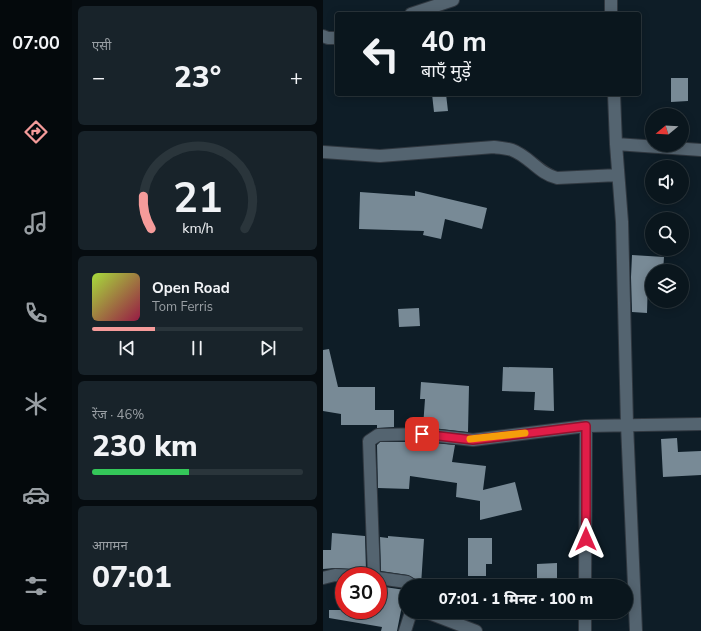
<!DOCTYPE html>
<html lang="hi">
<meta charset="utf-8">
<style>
body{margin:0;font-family:"Nunito Sans","Noto Sans Devanagari",sans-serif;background:#18232a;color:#f1f3f6;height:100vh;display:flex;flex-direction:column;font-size:15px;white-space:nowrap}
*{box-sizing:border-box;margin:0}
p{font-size:13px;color:#999fa4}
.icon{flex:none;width:22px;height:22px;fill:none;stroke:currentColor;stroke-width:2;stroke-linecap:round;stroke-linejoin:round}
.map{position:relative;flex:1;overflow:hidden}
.sheet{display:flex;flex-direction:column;gap:6px;padding:6px;background:#060c10;width:251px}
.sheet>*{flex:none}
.guide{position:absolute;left:12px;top:12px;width:306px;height:84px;border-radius:4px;box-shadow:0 2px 10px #0003,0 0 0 1px #2a353b;background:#0a161d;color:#f1f3f6;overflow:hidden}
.needle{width:26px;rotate:252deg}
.controls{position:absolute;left:322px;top:108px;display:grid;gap:8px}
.controls a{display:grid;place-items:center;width:44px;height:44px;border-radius:50%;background:#0a161d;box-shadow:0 2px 10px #0003,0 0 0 1px #2a353b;font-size:20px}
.speed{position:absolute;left:12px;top:567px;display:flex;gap:8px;font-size:20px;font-weight:700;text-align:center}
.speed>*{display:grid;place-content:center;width:52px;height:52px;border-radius:50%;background:#0a161d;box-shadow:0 2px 10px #0003,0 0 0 1px #2a353b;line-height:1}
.speed .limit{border:6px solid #d22;background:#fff;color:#111}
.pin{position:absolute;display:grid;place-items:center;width:34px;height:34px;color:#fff;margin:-17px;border-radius:8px;box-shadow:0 2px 6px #0006}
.me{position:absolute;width:44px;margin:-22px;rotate:0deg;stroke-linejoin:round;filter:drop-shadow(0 0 3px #0008)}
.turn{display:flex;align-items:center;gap:14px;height:84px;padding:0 20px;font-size:18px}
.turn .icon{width:52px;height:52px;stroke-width:2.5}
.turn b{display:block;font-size:28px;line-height:34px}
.big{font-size:30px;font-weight:800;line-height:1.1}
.sheet .tile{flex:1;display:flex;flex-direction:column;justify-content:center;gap:6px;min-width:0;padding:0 14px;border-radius:6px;background:#18232a}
.sheet .dial{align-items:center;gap:0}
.dial svg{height:104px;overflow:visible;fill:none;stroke:#2a353b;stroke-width:7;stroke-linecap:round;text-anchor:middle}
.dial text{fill:#f1f3f6;stroke:none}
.song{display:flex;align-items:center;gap:12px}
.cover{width:48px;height:48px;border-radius:6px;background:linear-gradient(135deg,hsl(80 70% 55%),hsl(340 70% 35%))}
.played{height:4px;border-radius:2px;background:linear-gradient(90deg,#f59b9a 30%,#2a353b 30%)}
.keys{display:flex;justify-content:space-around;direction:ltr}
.heat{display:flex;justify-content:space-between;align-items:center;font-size:22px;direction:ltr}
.charge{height:6px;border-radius:3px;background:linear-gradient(90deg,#34c759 46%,#2a353b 0)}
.trip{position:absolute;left:76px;top:579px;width:234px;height:40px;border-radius:20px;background:#0a161d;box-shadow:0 2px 10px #0003,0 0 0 1px #2a353b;font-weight:800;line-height:40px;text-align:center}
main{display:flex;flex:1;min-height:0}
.menu{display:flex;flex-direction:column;width:72px;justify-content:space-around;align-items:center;background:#04090c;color:#999fa4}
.menu .icon{width:28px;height:28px}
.menu .active{color:#f59b9a}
.menu b{font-size:18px;color:#f1f3f6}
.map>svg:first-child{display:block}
</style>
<main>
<nav class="menu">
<b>07:00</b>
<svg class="icon active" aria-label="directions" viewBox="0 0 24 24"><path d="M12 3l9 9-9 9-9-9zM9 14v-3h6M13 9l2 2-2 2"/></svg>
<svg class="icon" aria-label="music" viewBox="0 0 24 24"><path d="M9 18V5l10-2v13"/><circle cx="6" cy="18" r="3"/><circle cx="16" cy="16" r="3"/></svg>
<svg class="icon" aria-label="phone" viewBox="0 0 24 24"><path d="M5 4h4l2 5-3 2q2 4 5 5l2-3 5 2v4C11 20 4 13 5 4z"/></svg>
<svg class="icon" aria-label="climate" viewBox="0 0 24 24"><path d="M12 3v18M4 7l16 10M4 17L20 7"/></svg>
<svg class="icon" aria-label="car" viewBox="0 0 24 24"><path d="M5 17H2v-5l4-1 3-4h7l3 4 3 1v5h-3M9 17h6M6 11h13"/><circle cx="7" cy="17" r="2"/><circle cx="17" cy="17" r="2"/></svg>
<svg class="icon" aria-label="filters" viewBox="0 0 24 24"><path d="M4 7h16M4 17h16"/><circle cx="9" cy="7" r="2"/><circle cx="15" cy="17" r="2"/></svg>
</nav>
<section class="sheet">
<div class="tile"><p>एसी</p>
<div class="heat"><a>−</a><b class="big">23°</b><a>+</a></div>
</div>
<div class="tile dial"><svg viewBox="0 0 100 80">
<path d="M14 69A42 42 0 1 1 86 69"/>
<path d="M14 69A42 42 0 0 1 8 44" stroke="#f59b9a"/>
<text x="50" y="56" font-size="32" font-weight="700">21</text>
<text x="50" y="72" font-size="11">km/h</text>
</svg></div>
<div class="tile">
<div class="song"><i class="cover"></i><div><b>Open Road</b><p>Tom Ferris</p></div></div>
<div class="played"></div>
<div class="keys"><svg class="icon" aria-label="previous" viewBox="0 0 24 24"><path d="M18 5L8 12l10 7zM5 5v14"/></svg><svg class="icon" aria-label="pause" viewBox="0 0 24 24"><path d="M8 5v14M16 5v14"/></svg><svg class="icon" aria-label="next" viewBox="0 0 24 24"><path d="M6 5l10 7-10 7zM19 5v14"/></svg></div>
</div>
<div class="tile"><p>रेंज · 46%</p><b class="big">230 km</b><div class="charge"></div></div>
<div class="tile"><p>आगमन</p><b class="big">07:01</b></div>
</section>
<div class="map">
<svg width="378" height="631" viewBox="0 0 378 631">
<rect width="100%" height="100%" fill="#0e1d27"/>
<!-- building -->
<path fill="#788a96" d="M348,78h17v23l-17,1z
M109,94h14l2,17 -14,1z
M92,191l72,17 -5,21 -37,-10 -4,20 -18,-4 1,-4 -65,-2 1,-37 55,4z
M309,255l32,2 -1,14h-11v7h-4l-1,35 -15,-1 -1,-35z
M96,308l1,18 -21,1 -1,-18z
M6,349l9,38h37v23h19v17l-17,1v-3h-36v-11l-18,-3v-61z
M180,367l50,1 1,43 -20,-1 1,-18 -33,-1z
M98,382l48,4 -1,46 -45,-5 2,-28h-5z
M354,438l1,14 23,-1v24l-38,2 -2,-38z
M57,442h42l33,3 -3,17 34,4 -3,24 32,-8 7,28 -42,10v-19l-24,-4 1,-14 -47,-7 -1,13 -31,-1 -1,-43z
M9,533l33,3 1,34 -31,-2 -12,1v-19h8z
M65,536l36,3 -3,46 -4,-5 -9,-5 -27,-4 -1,-34 8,1z
M145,538h24v26h-6v12h-18z
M234,563v15l-20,1v-15z
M55,586l27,4 -8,41h-16l1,-4 -53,-9v-8h49z"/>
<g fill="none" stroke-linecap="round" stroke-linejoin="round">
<defs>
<path id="minor" d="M288,0v14
M88,14l42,-14
M0,36l5,2h9
M291,94l2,50 6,78 5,202 9,207
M293,144l85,6
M0,152l57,4 114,-9c6,1 12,1 18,3 17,6 27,24 45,28l61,-3
M51,576l-5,-135 9,-6 44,-1 51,6 113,-14 115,-2
M0,578l12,-3 22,1
M55,578l29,4 6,4
M262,586l1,-160
M103,612l50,19
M82,631l6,-19
M262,631v-19"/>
</defs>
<!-- minor casing -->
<use href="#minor" stroke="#303840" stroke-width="14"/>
<!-- minor -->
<use href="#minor" stroke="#546470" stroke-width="12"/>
</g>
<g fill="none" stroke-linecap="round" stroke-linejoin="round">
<defs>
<path id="route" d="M99,434l51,6 113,-14v113"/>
</defs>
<!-- route casing -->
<use href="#route" stroke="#92132f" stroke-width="10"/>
<!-- route -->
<use href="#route" stroke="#e11d48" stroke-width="7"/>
<!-- slow -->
<path stroke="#f59e0b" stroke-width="7" d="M147,439l55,-6"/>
</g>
</svg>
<div class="controls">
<a><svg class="needle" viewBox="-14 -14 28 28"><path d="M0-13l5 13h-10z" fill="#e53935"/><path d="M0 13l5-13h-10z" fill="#999fa4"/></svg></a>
<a><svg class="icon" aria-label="sound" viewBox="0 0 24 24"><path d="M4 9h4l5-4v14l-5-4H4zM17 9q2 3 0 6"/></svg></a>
<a><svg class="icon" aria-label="search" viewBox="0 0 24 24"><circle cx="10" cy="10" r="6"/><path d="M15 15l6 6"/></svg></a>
<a><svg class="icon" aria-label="layers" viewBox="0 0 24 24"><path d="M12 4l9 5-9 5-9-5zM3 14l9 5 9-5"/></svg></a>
</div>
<div class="speed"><div class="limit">30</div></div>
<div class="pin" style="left:99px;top:434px;background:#d93025"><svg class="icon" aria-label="arrive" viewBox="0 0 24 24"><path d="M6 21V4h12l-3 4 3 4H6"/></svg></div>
<svg class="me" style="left:263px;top:539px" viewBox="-20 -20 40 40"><path d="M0-17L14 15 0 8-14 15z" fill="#e11d48" stroke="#fff" stroke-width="4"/></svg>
<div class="trip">07:01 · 1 मिनट · 100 m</div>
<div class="guide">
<div class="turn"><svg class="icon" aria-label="left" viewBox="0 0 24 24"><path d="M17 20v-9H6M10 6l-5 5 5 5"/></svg><div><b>40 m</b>बाएँ मुड़ें</div></div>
</div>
</div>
</main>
